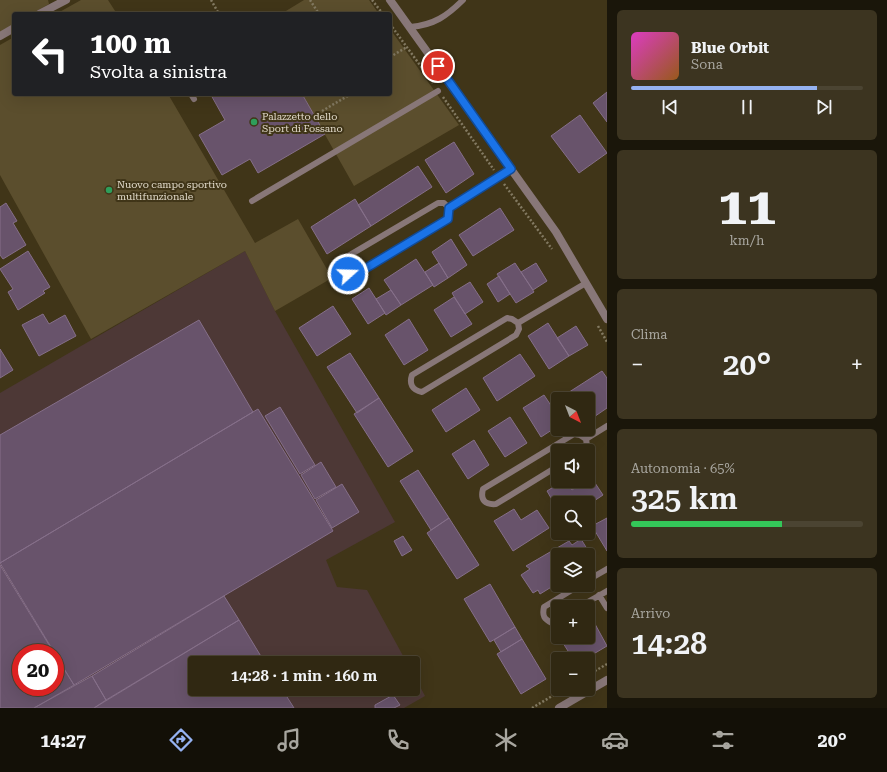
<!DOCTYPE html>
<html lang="it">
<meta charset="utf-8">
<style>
body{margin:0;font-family:"Roboto Serif",serif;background:#3c3420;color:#f1f3f6;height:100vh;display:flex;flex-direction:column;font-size:15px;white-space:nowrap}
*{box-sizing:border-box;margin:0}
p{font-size:13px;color:#a8a69f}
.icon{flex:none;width:22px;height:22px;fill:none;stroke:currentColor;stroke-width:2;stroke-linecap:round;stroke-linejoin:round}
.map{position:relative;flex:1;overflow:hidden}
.side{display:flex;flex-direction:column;gap:10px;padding:10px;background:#1a160a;width:280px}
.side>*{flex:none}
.guide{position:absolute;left:12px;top:12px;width:380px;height:84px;border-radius:4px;box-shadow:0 4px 16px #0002,0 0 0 1px #4b4432;background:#202124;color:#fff;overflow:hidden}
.needle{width:26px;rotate:138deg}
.fabs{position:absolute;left:551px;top:392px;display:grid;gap:8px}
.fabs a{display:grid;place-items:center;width:44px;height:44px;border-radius:4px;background:#302812;box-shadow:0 4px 16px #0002,0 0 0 1px #4b4432;font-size:20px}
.speed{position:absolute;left:12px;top:644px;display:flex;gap:8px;font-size:20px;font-weight:700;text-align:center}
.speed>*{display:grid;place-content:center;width:52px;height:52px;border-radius:50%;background:#302812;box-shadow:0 4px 16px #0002,0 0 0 1px #4b4432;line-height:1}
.speed .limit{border:6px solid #d22;background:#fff;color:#111}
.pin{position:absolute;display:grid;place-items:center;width:34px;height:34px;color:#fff;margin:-17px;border:2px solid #fff;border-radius:50%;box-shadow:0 1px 4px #0007}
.me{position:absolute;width:44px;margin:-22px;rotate:70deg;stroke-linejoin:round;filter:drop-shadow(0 0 3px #0008)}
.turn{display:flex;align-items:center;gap:14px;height:84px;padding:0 12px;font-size:18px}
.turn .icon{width:52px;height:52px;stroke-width:2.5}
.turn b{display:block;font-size:28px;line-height:34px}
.big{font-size:30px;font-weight:600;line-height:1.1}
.side .tile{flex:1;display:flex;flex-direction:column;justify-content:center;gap:6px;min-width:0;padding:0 14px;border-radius:6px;background:#3c3420}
.side .dial{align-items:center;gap:0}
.dial b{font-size:52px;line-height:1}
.song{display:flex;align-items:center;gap:12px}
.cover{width:48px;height:48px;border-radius:6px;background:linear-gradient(135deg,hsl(310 70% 55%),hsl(30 70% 35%))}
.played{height:4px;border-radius:2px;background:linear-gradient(90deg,#95b2f1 80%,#4b4432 80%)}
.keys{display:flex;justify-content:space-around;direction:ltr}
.heat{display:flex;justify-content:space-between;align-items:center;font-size:22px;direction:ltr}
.charge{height:6px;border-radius:3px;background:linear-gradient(90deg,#34c759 65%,#4b4432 0)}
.trip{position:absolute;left:188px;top:656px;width:232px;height:40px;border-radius:4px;background:#302812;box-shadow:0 4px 16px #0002,0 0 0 1px #4b4432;font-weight:600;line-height:40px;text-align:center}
.menu{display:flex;height:64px;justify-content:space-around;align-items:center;background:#131007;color:#a8a69f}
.menu .icon{width:28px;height:28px}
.menu .current{color:#95b2f1}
.menu b{font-size:18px;color:#f1f3f6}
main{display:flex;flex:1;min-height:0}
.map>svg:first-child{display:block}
</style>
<main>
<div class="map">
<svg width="607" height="708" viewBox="0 0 607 708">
<rect width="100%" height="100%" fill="#403518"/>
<!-- industrial -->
<path fill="#4d3836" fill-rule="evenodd" d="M245,251l30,60 120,211 -69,38 11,27 30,3 40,73h-212v26h218v-16l12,23 -21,12h-404v-315zM21,653h34v34h-34z"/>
<!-- green -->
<path fill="#5b4e2d" d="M0,0h48l1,4 -18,10h-17v11l-14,8z
M81,0h27l9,14h-61z
M304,0h65l10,14h-98z
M390,29l69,96 -105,61 -52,-92h88z
M14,37v57h154l87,149 43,-24 34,59 -57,33 -30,-60 -154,88 -91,-164v-130z"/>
<!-- building -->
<path fill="#68536b" stroke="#856f89" d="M607,92v30l-14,-19z
M213,94h89l23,40 -67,39 -8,-14 -28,16 -23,-40 26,-15 -14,-25z
M580,115l27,38 -28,20 -28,-37z
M454,142l20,32 -28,19 -21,-33z
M418,166l14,21 -61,39 -13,-21z
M355,199l16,27 -44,28 -16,-27z
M6,203l11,18 -4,2 13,22 -23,14 -3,-4v-48z
M500,208l14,22 -41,26 -14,-21z
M451,239l16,26 -19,13 -16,-26z
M28,251l22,36 -7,4 2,2 -27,17 -10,-18 5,-3 -13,-20z
M416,259l17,26 -32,20 -17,-25z
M439,263l9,15 -14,9 -9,-15z
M515,263l19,29 -18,11 -19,-29z
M536,263l11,18 -14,9 -12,-18z
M499,276l11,18 -12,8 -11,-18z
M470,282l13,20 -18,12 -13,-21z
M369,288l16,25 -17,11 -16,-25z
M391,290l10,15 -15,10 -10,-16z
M454,297l18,27 -21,13 -17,-27z
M333,306l18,28 -34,22 -18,-28z
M43,314l6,10 16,-9 11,21 -37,20 -17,-31z
M409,319l19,31 -24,15 -19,-30z
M199,320l54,92 -253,151v-128z
M548,323l21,33 -20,13 -21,-33z
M576,326l12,19 -19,11 -12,-18z
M0,349l13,21 -13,8z
M350,353l29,45 -22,15 -30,-46z
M520,354l15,22 -38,25 -14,-23z
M602,371l5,7v30l-19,13v-22h-23l-2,-3z
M466,388l14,22 -34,22 -14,-22z
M544,395l14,21v10l-17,11 -18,-29z
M379,398l34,53 -25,16 -34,-53z
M280,407l35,58 -15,9 -35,-58z
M258,409l75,122 -259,154 -74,-122z
M510,417l17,26 -22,14 -17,-26z
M474,440l15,25 -21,14 -16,-25z
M321,462l15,25 -21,12 -14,-24z
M418,470l31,48 -18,12 -31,-49z
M591,477l12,18 -15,10v-2h-30v7l-11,-19 16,-10h2l7,9 13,-9h3z
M342,484l17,28 -27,16 -16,-28z
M514,509l7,11 16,-10 12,18 -36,23 -19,-30z
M449,518l30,47 -22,14 -30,-46z
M607,518v33l-15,-25z
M403,536l9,14 -10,6 -8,-15z
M581,539l11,18 -4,2v-4h-30v28l-18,11 -2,-4 -5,3 -12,-18 9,-6 -4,-3 43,-25 3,4z
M0,565l54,88h-33v34h34v-32l19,30 -40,23h-34z
M490,584l25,43 -25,15 -26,-43z
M224,596l15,24 -133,80 -14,-24z
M239,620l26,43h-70v26h87l12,19h-200z
M595,624l12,22 -22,13h-12l-10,-16 10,-6h15v-9z
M515,627l7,12 -21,13 -7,-12z
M522,639l24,40 -25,15 -24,-40z
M92,676l14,24 -12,8h-60z
M393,695l7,10 -6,3h-19v-3z"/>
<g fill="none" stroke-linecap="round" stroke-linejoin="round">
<!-- path -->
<path stroke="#837a62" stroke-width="2.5" stroke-dasharray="2 2" stroke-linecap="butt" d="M211,0l8,14
M310,0l9,14
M372,0l11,14
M390,24l43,59
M390,57l17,-10
M443,97l51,73
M322,111l29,-17
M504,184l48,65
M598,326l9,16
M588,675l19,-11
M532,708l32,-19"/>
<!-- lane -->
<path stroke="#887778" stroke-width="6" d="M410,27c24,-2 37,-11 53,-27
M191,94l3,5
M252,201l186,-110
M449,208l-5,-5h-6l-95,56c-2,8 2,14 10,17l95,-57 1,-11 62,-39
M518,323l1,6 -3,6 -94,57c-10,-2 -13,-8 -10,-17l95,-57 5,1 6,4 68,-40
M586,439l21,-13
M558,466l-62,38c-11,1 -16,-4 -13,-15l91,-55 6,1 6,4 1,7 -2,5
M588,580l19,-11
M599,595l8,13
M579,607l28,-16
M558,620l-6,3c-8,-4 -10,-7 -8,-16l36,-22"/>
<!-- street -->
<path stroke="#887778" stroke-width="8" d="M390,0l166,232 51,87
M39,14l27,-14
M0,36l14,-8
M559,708l48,-28"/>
</g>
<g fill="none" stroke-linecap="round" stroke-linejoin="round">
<defs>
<path id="route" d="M348,274l5,2 95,-57 1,-11 62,-39 -73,-103"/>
</defs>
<!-- route casing -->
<use href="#route" stroke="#114b97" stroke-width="10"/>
<!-- route -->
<use href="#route" stroke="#1a73e8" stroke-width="7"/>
</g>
<!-- markers -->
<g fill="#2e9e5b" stroke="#403518" stroke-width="1.5">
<circle cx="254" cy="122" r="4"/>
<circle cx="109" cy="190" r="4"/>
</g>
<g text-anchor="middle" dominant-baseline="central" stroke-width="4" stroke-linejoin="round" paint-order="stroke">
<!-- poi labels -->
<g font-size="10" fill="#e1daca" stroke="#403518" text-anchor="start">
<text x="262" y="116">Palazzetto dello<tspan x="262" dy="12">Sport di Fossano</tspan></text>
<text x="117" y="184">Nuovo campo sportivo<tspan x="117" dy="12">multifunzionale</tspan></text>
</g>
</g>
</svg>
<div class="fabs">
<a><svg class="needle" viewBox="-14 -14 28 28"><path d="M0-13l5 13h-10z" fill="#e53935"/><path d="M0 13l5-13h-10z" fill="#a8a69f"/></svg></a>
<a><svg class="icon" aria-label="sound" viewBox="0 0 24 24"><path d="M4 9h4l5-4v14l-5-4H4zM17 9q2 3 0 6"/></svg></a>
<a><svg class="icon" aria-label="search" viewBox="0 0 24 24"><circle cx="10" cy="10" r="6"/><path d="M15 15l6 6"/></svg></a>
<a><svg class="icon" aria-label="layers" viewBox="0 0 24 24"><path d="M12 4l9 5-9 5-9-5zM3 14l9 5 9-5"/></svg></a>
<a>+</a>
<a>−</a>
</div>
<div class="speed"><div class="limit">20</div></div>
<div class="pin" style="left:438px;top:66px;background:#d93025"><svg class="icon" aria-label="arrive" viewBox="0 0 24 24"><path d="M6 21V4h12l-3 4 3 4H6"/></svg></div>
<svg class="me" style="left:348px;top:274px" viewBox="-20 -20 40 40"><circle r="17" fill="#1a73e8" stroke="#fff" stroke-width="3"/><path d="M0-11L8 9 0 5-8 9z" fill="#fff"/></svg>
<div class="trip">14:28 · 1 min · 160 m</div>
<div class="guide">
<div class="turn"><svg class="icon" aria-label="left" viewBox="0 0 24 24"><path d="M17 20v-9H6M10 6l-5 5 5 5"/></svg><div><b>100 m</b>Svolta a sinistra</div></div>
</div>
</div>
<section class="side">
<div class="tile">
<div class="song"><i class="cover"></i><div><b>Blue Orbit</b><p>Sona</p></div></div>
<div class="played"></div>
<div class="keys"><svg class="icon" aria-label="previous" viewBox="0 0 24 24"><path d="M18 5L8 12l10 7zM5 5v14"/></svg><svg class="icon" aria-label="pause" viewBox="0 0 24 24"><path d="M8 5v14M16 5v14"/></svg><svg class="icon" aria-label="next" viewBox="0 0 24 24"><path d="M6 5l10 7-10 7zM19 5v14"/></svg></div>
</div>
<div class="tile dial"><b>11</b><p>km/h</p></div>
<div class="tile"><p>Clima</p>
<div class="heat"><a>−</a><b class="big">20°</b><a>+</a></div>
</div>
<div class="tile"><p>Autonomia · 65%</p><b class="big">325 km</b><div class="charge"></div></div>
<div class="tile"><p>Arrivo</p><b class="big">14:28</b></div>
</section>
</main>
<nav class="menu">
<b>14:27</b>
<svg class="icon current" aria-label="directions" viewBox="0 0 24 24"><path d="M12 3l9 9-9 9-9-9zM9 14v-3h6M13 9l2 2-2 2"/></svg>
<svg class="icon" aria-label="music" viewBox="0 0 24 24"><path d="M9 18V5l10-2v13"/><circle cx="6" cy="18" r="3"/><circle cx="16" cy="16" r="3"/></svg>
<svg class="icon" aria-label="phone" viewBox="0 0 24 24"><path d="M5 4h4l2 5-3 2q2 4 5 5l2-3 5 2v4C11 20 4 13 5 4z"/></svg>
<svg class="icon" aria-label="climate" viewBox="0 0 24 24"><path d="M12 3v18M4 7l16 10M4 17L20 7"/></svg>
<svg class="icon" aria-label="car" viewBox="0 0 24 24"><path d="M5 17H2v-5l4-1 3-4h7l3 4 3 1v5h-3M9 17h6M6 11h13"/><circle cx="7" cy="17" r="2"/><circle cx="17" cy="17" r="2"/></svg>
<svg class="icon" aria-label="filters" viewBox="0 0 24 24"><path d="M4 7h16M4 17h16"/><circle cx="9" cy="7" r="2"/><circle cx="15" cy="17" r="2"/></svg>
<b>20°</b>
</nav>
